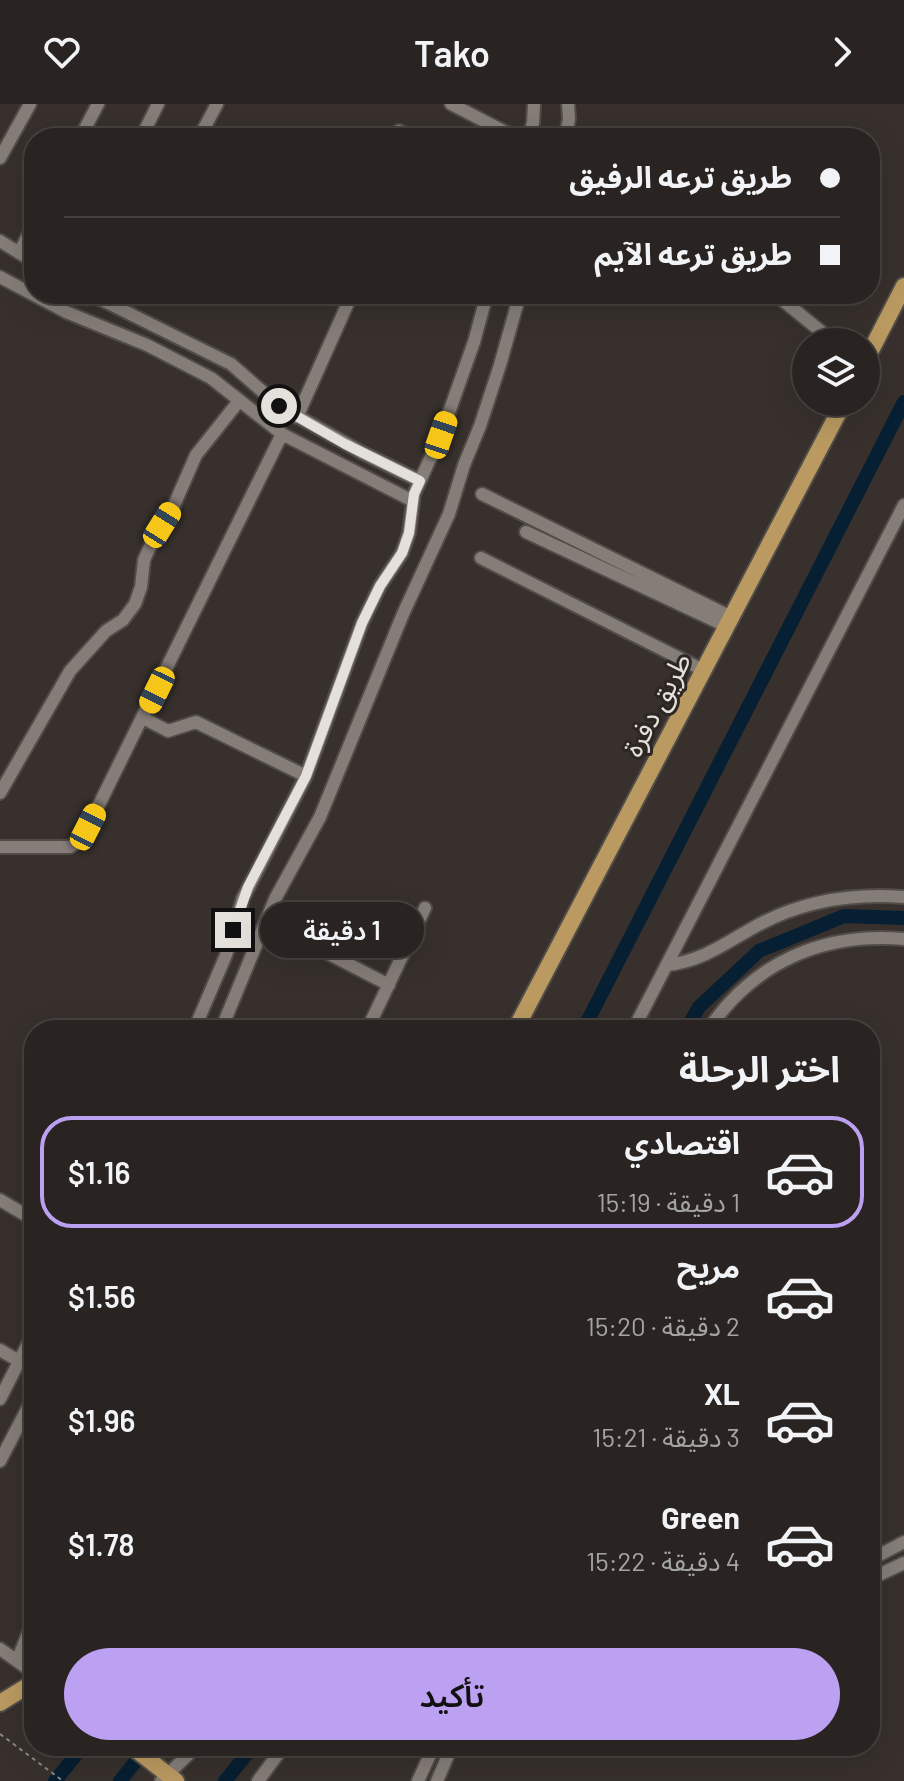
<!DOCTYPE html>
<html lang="ar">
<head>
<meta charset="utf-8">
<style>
  :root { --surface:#292421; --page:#35302e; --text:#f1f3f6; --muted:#a5a4a5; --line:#45413f; --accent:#bca0f2 }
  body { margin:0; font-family:Barlow,"Noto Sans Arabic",sans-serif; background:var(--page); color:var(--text); direction:rtl; height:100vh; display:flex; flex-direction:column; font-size:30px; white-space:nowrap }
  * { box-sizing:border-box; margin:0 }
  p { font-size:26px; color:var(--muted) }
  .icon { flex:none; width:44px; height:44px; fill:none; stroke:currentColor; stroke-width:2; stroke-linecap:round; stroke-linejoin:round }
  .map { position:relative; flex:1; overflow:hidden; direction:ltr }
  .side { position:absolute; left:24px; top:916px; width:856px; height:736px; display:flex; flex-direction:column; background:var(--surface); border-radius:32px; box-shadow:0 8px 32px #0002,0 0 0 2px var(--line); direction:rtl }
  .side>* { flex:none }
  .hud { position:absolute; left:24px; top:24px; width:856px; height:176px; border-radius:32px; box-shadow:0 8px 32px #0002,0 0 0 2px var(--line); direction:rtl; display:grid; align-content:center; height:176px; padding:0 40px; background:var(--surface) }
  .controls { position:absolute; left:792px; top:224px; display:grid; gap:16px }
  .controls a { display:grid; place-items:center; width:88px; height:88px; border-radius:50%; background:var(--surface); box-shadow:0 8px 32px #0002,0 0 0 2px var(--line); font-size:40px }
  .end { position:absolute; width:36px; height:36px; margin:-18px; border:10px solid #e4e0dc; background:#111; box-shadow:0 0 0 4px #111 }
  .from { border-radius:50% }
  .bubble { position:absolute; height:56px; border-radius:28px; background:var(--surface); box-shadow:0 8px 32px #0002,0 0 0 2px var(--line); font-size:26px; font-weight:600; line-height:56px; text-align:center; direction:rtl }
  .car { position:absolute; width:24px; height:48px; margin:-24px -12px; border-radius:10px; box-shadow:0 0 6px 2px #0007; background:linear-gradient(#f5c518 24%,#345 0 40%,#f5c518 0 76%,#345 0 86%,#f5c518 0) }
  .hud b { display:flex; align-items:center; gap:28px; height:76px; font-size:30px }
  .hud b+b { border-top:2px solid var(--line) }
  .hud i { width:20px; height:20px; background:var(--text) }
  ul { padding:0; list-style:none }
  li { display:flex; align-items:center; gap:24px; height:112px; margin:0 16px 12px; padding:0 24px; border:4px solid transparent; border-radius:32px }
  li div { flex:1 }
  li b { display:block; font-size:30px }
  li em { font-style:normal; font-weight:600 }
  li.current { border-color:var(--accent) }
  li>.icon { width:72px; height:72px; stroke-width:1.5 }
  h2 { padding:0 40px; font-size:36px; line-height:96px }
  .primary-button { display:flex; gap:16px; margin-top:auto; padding:16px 40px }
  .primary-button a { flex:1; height:92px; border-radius:48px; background:var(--accent); color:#111; font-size:32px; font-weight:600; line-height:92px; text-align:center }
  header { display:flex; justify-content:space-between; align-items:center; height:104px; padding:0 40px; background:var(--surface); font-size:36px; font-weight:600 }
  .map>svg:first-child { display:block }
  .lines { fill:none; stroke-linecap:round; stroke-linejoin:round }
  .canal { stroke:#071f32; stroke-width:14 }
  .minor-casing { stroke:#514c48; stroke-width:16 }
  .major-casing { stroke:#514c48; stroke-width:20 }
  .path { stroke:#8b8682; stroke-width:2; stroke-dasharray:4 4; stroke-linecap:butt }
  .minor { stroke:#857d78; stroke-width:12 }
  .major { stroke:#ba9a60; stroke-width:16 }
  .route { stroke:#e4e0dc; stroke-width:10 }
  .labels { text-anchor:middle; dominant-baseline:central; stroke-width:6; stroke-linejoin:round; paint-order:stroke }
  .street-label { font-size:28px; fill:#e4e0dc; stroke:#2d2622 }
</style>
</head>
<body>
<header><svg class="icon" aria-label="forward" viewBox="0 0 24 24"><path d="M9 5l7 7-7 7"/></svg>Tako<svg class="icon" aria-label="heart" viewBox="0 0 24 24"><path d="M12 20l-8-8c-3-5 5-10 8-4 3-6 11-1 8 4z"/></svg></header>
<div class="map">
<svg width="904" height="1677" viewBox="0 0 904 1677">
  <rect width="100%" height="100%" fill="#37302c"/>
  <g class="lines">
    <path class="canal" d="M 583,926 L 904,298
      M 686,926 L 699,903 L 759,847 L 844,812 L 904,814
      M 55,1677 L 83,1642
      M 120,1677 L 148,1642
      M 225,1677 L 253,1642"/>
    <g class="minor-casing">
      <path id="minor" d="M 451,0 L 517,34
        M 399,27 L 412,34
        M 80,34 L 98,0
        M 141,34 L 158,0
        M 199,34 L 217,0
        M 528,34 L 533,19 L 534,0
        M 565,34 L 569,15 L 568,0
        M 0,54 L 30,0
        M 0,137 L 34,158
        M 19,149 L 34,120
        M 0,173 L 66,208 L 147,241 L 211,274 L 282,330 L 413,397
        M 90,190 L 231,260 L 279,302 L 361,348 L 420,377
        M 775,190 L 834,238
        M 297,313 L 352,190
        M 482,390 L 731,513
        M 526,428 L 726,522
        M 481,454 L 703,566
        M 143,614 L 168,627 L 196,618 L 306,672
        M 0,689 L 70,567 L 106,527 L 123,516 L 135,500 L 141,483 L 144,456 L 153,436 L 172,406 L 196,351 L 239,297
        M 0,743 L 70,743 L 80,736 L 88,723 L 282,330
        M 267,818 L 389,881
        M 667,861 C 703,857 727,838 758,821 C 803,797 853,789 904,793
        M 194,926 L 226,851 L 243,794 L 306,672 L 362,519 L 380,482 L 402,449 L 409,429 L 414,390 L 441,331 L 474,238 L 487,190
        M 221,926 L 275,795 L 320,713 L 403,510 L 449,410 L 464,361 L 480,322 L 500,261 L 520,190
        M 367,926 L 425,804
        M 633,926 L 904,401
        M 708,926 C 754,858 823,828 904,835
        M 0,1096 L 34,1116
        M 0,1246 L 19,1257
        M 0,1295 L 34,1228
        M 0,1357 L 34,1292
        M 870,1456 L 904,1438
        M 870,1475 L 904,1459
        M 0,1545 L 34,1569
        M 17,1557 L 34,1515
        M 161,1677 L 197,1642
        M 258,1677 L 284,1642
        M 418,1677 L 434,1642
        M 437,1677 L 452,1642"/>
    </g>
    <g class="major-casing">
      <path id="major" d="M 866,256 L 904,182
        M 515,926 L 844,298
        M 0,1599 L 34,1578
        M 131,1642 L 176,1677"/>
    </g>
    <path class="path" d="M 0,1630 L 63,1677"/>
    <use href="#minor" class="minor"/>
    <use href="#major" class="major"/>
  </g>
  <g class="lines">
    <path class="route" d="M 233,826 L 248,783 L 306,672 L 362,519 L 380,482 L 402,449 L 409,429 L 414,390 L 420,377 L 345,340 L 279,302"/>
  </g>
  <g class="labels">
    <g class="street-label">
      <text transform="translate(656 600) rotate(-62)">طريق دفرة</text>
    </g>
  </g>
</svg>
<div class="controls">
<a><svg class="icon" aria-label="layers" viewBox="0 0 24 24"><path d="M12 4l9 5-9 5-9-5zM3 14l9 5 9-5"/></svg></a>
</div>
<i class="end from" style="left:279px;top:302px"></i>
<i class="end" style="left:233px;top:826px"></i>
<div class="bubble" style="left:260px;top:798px;width:164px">1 دقيقة</div>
<i class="car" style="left:441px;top:331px;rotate:19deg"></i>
<i class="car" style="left:162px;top:421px;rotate:32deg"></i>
<i class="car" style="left:157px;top:586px;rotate:206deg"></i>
<i class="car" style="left:88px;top:723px;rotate:27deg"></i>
<div class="hud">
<b><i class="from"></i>طريق ترعه الرفيق</b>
<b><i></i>طريق ترعه الآيم</b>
</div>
<section class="side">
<h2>اختر الرحلة</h2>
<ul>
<li class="current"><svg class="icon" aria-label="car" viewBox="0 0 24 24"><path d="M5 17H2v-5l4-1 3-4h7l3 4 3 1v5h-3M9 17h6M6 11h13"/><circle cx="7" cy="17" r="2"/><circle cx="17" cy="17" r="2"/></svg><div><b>اقتصادي</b><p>1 دقيقة · 15:19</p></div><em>$1.16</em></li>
<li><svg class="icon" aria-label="car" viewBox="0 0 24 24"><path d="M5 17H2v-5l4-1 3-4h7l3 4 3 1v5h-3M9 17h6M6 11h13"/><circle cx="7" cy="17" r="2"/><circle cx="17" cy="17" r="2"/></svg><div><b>مريح</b><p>2 دقيقة · 15:20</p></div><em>$1.56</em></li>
<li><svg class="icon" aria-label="car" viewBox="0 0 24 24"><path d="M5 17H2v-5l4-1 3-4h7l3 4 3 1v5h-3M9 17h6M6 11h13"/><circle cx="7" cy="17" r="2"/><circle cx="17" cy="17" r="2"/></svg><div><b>XL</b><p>3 دقيقة · 15:21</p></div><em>$1.96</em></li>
<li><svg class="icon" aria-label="car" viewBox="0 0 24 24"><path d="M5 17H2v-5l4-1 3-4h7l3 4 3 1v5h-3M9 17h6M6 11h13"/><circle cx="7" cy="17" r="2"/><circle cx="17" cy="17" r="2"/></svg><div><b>Green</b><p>4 دقيقة · 15:22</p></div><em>$1.78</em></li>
</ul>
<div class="primary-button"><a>تأكيد</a></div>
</section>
</div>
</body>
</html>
